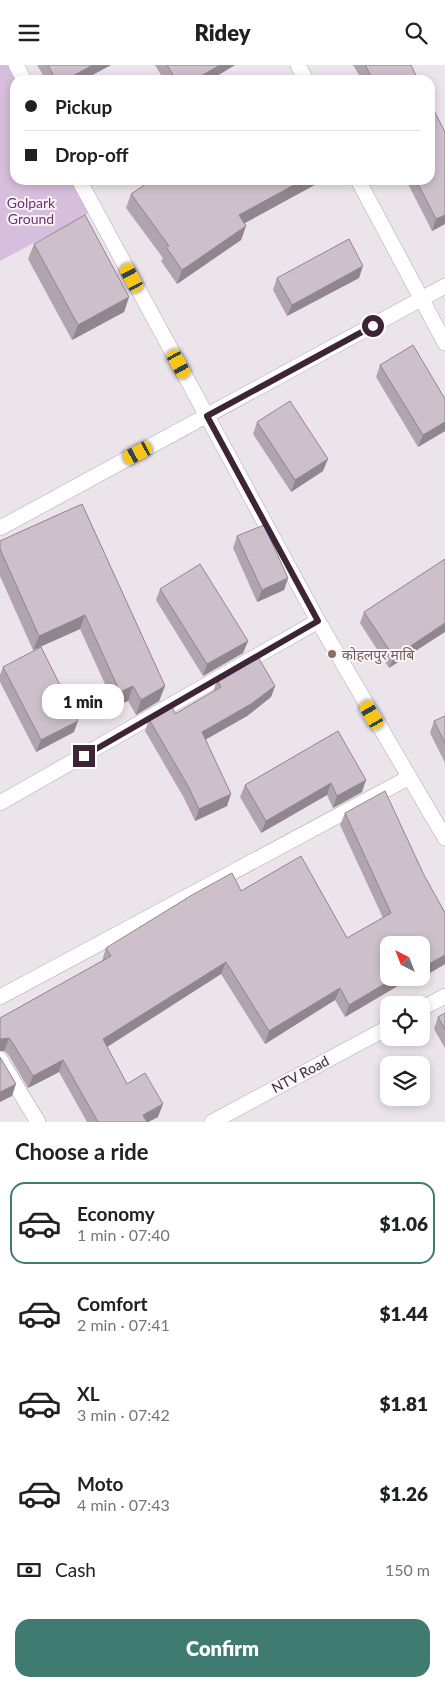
<!DOCTYPE html>
<html lang="en">
<head>
<meta charset="utf-8">
<style>
  :root { --surface:#fff; --page:#f2f2f2; --text:#202124; --muted:#757577; --line:#e0e0e0; --accent:#3f7b71 }
  body { margin:0; font-family:Lato,"Noto Sans Devanagari",sans-serif; background:var(--page); color:var(--text); height:100vh; display:flex; flex-direction:column; font-size:19px; white-space:nowrap }
  * { box-sizing:border-box; margin:0 }
  p { font-size:16px; color:var(--muted) }
  .icon { flex:none; width:28px; height:28px; fill:none; stroke:currentColor; stroke-width:2; stroke-linecap:round; stroke-linejoin:round }
  .map { position:relative; height:1057px; overflow:hidden }
  .side { display:flex; flex-direction:column; background:var(--surface); flex:1 }
  .side>* { flex:none }
  .guide { position:absolute; left:10px; top:10px; width:425px; height:110px; border-radius:15px; box-shadow:0 2px 8px #0003; display:grid; align-content:center; height:110px; padding:0 15px; background:var(--surface) }
  .needle { width:32px; rotate:318deg }
  .tools { position:absolute; left:380px; top:871px; display:grid; gap:10px }
  .tools a { display:grid; place-items:center; width:50px; height:50px; border-radius:10px; background:var(--surface); box-shadow:0 2px 8px #0003; font-size:25px }
  .end { position:absolute; width:22px; height:22px; margin:-11px; border:6px solid #3d2436; background:#fff; box-shadow:0 0 0 2px #fff }
  .from { border-radius:50% }
  .bubble { position:absolute; height:35px; border-radius:15px; background:var(--surface); box-shadow:0 2px 8px #0003; font-size:16px; font-weight:800; line-height:35px; text-align:center }
  .car { position:absolute; width:15px; height:30px; margin:-15px -8px; border-radius:6px; box-shadow:0 0 4px 1px #0007; background:linear-gradient(#f5c518 24%,#345 0 40%,#f5c518 0 76%,#345 0 86%,#f5c518 0) }
  .guide b { display:flex; align-items:center; gap:18px; height:48px; font-size:19px }
  .guide b+b { border-top:1px solid var(--line) }
  .guide i { width:12px; height:12px; background:var(--text) }
  ul { padding:0; list-style:none }
  li { display:flex; align-items:center; gap:15px; height:82px; margin:0 10px 8px; padding:0 5px; border:2px solid transparent; border-radius:15px }
  li div { flex:1 }
  li b { display:block; font-size:19px }
  li em { font-style:normal; font-weight:800 }
  li.on { border-color:var(--accent) }
  li>.icon { width:45px; height:45px; stroke-width:1.5 }
  h2 { padding:0 15px; font-size:22px; line-height:60px }
  .pay { display:flex; align-items:center; gap:12px; height:55px; padding:0 15px; font-size:19px }
  .pay p { margin-inline-start:auto }
  .action { display:flex; gap:10px; margin-top:auto; padding:10px 15px }
  .action a { flex:1; height:58px; border-radius:15px; background:var(--accent); color:#fff; font-size:20px; font-weight:800; line-height:58px; text-align:center }
  header { display:flex; justify-content:space-between; align-items:center; height:65px; padding:0 15px; background:var(--surface); font-size:22px; font-weight:800 }
  .map>svg:first-child { display:block }
  .green { fill:#d7bedc }
  .lines { fill:none; stroke-linecap:round; stroke-linejoin:round }
  .street-casing { stroke:#b4a7b1; stroke-width:16 }
  .street { stroke:#fff; stroke-width:15 }
  .wall { fill:#b0a5af }
  .shaded-wall { fill:#90868e }
  .building { fill:#cdc0cb; stroke:#90868e }
  .route { stroke:#3d2436; stroke-width:6 }
  .education-dot { fill:#8d6e63; stroke:#f9f4f9; stroke-width:2 }
  .labels { text-anchor:middle; dominant-baseline:central; stroke-width:4; stroke-linejoin:round; paint-order:stroke }
  .park-label { font-size:14px; fill:#6e3171; stroke:#f9f4f9 }
  .education-label { font-size:14px; fill:#785e54; stroke:#f9f4f9; text-anchor:start }
  .street-label { font-size:14px; fill:#3d2436; stroke:#f9f4f9 }
</style>
</head>
<body>
<header><svg class="icon" aria-label="menu" viewBox="0 0 24 24"><path d="M4 6h16M4 12h16M4 18h16"/></svg>Ridey<svg class="icon" aria-label="search" viewBox="0 0 24 24"><circle cx="10" cy="10" r="6"/><path d="M15 15l6 6"/></svg></header>
<div class="map">
<svg width="445" height="1057" viewBox="0 0 445 1057">
  <rect width="100%" height="100%" fill="#ece4eb"/>
  <path class="green" d="M 0,0 L 12,0 L 20,15 L 15,15 L 15,115 L 78,115 L 95,145 L 0,196 Z"/>
  <g class="lines">
    <g class="street-casing">
      <path id="street" d="M 16,0 L 24,15
        M 298,0 L 306,15
        M 79,115 L 318,556 L 445,773
        M 358,115 L 445,278
        M 0,463 L 445,221
        M 0,738 L 318,556
        M 0,932 L 408,713
        M 421,944 L 445,931
        M 0,994 L 38,1057
        M 212,1057 L 389,962"/>
    </g>
    <use href="#street" class="street"/>
  </g>
  <path class="wall" d="M 37,0 L 111,0 L 83,15 L 46,15 Z
    M 155,0 L 235,0 L 210,15 L 164,15 Z
    M 353,0 L 411,0 L 418,15 L 362,15 Z
    M 406,115 L 430,115 L 445,159 L 432,166 Z
    M 320,117 L 245,158 L 246,161 L 241,175 L 177,219 L 161,196 L 163,193 L 126,143 L 131,129 Z
    M 34,179 L 129,232 L 124,247 L 72,275 L 28,194 Z
    M 277,213 L 359,213 L 287,251 L 273,225 Z
    M 380,300 L 445,334 L 445,366 L 418,382 L 376,312 Z
    M 257,357 L 323,406 L 291,427 L 253,369 Z
    M 82,439 L 165,621 L 159,636 L 136,650 L 128,636 L 115,641 L 80,564 L 33,585 L 0,511 L 0,476 Z
    M 237,471 L 288,513 L 284,525 L 257,537 L 233,483 Z
    M 445,494 L 389,603 L 360,558 L 364,547 Z
    M 160,524 L 248,576 L 243,588 L 203,611 L 156,535 Z
    M 3,602 L 74,667 L 36,687 L 0,617 L 0,610 Z
    M 217,615 L 275,621 L 271,632 L 247,651 L 206,674 L 227,741 L 195,756 L 184,733 L 145,666 L 149,654 L 175,649 L 213,627 Z
    M 445,651 L 445,698 L 430,668 L 434,656 Z
    M 338,666 L 362,727 L 333,743 L 327,730 L 261,768 L 240,732 L 245,720 Z
    M 345,748 L 445,899 L 423,912 L 421,909 L 421,880 L 389,912 L 413,912 L 345,952 L 335,935 L 265,979 L 221,909 L 107,982 L 127,1019 L 158,1052 L 148,1057 L 87,1057 L 59,1007 L 28,1023 L 8,989 L 4,986 L 0,953 L 102,896 L 106,883 L 241,826 L 347,873 L 383,853 L 340,760 Z
    M 445,948 L 445,983 L 434,964 L 438,952 Z"/>
  <path class="shaded-wall" d="M 93,0 L 111,0 L 83,15 L 65,15 Z
    M 220,0 L 235,0 L 210,15 L 194,15 Z
    M 303,115 L 320,115 L 320,117 L 234,164 L 239,150 Z
    M 445,150 L 445,159 L 432,166 L 436,154 Z
    M 246,161 L 241,175 L 177,219 L 182,205 Z
    M 363,201 L 359,213 L 287,251 L 292,240 Z
    M 129,232 L 124,247 L 72,275 L 78,260 Z
    M 445,357 L 445,366 L 418,382 L 423,370 Z
    M 328,394 L 323,406 L 291,427 L 295,415 Z
    M 288,513 L 284,525 L 257,537 L 262,525 Z
    M 85,550 L 80,564 L 33,585 L 39,571 Z
    M 445,558 L 445,567 L 389,603 L 394,592 Z
    M 248,576 L 243,588 L 203,611 L 207,599 Z
    M 133,621 L 128,636 L 115,641 L 120,627 Z
    M 165,621 L 159,636 L 136,650 L 141,635 Z
    M 275,621 L 271,632 L 247,651 L 198,679 L 202,667 Z
    M 78,656 L 74,667 L 36,687 L 41,675 Z
    M 366,715 L 362,727 L 333,743 L 337,731 Z
    M 331,718 L 327,730 L 261,768 L 266,756 Z
    M 231,729 L 227,741 L 195,756 L 199,744 Z
    M 445,890 L 445,899 L 423,912 L 427,900 Z
    M 425,896 L 421,906 L 421,898 Z
    M 226,897 L 221,909 L 99,987 L 103,974 Z
    M 396,912 L 413,912 L 345,952 L 349,940 Z
    M 340,923 L 335,935 L 265,979 L 269,966 Z
    M 9,973 L 4,986 L 0,986 L 0,974 Z
    M 63,995 L 59,1007 L 28,1023 L 33,1011 Z
    M 16,1019 L 12,1031 L 0,1037 L 0,1027 Z
    M 163,1039 L 158,1052 L 148,1057 L 140,1057 L 143,1050 Z"/>
  <path class="building" d="M 48,0 L 93,0 L 65,15 L 56,15 Z
    M 167,0 L 220,0 L 194,15 L 176,15 Z
    M 365,0 L 411,0 L 418,15 L 373,15 Z
    M 430,38 L 445,67 L 445,150 L 436,154 L 416,115 L 430,115 Z
    M 152,115 L 303,115 L 239,150 L 246,161 L 182,205 L 166,182 L 169,181 L 131,129 Z
    M 85,150 L 129,232 L 78,260 L 34,179 Z
    M 349,174 L 363,201 L 292,240 L 277,213 Z
    M 413,280 L 445,334 L 445,357 L 423,370 L 380,300 Z
    M 290,336 L 328,394 L 295,415 L 257,357 Z
    M 82,439 L 165,621 L 141,635 L 133,621 L 120,627 L 85,550 L 39,571 L 0,484 L 0,476 Z
    M 264,460 L 288,513 L 262,525 L 237,471 Z
    M 445,494 L 445,558 L 394,592 L 364,547 Z
    M 200,499 L 248,576 L 207,599 L 160,524 Z
    M 41,582 L 78,656 L 41,675 L 3,602 Z
    M 258,592 L 275,621 L 251,639 L 202,667 L 231,729 L 199,744 L 188,721 L 149,654 L 172,641 L 175,649 L 221,622 L 217,615 Z
    M 445,651 L 445,678 L 434,656 Z
    M 338,666 L 366,715 L 337,731 L 331,718 L 266,756 L 245,720 Z
    M 385,726 L 424,810 L 445,848 L 445,890 L 427,900 L 425,896 L 421,898 L 421,880 L 389,880 L 389,912 L 396,912 L 349,940 L 340,923 L 269,966 L 226,897 L 103,974 L 127,1019 L 145,1008 L 163,1039 L 143,1050 L 147,1057 L 98,1057 L 63,995 L 33,1011 L 12,977 L 9,973 L 0,974 L 0,953 L 111,891 L 106,883 L 192,830 L 232,808 L 241,826 L 301,791 L 347,873 L 391,848 L 345,748 Z
    M 445,948 L 445,964 L 438,952 Z
    M 0,992 L 16,1019 L 0,1027 Z"/>
  <g class="lines">
    <path class="route" d="M 84,691 L 318,556 L 207,351 L 373,261"/>
  </g>
  <circle class="education-dot" cx="332" cy="589" r="5"/>
  <g class="labels">
    <g class="park-label">
      <text x="31" y="137">Golpark<tspan x="31" dy="16">Ground</tspan></text>
    </g>
    <g class="education-label">
      <text x="342" y="589">कोहलपुर माबि</text>
    </g>
    <g class="street-label">
      <text transform="translate(300 1009) rotate(-28)">NTV Road</text>
    </g>
  </g>
</svg>
<div class="tools">
<a><svg class="needle" viewBox="-14 -14 28 28"><path d="M0-13l5 13h-10z" fill="#e53935"/><path d="M0 13l5-13h-10z" fill="#757577"/></svg></a>
<a><svg class="icon" aria-label="locate" viewBox="0 0 24 24"><circle cx="12" cy="12" r="6"/><path d="M12 2v4M12 18v4M2 12h4M18 12h4"/></svg></a>
<a><svg class="icon" aria-label="layers" viewBox="0 0 24 24"><path d="M12 4l9 5-9 5-9-5zM3 14l9 5 9-5"/></svg></a>
</div>
<i class="end from" style="left:373px;top:261px"></i>
<i class="end" style="left:84px;top:691px"></i>
<div class="bubble" style="left:42px;top:619px;width:82px">1 min</div>
<i class="car" style="left:132px;top:213px;rotate:332deg"></i>
<i class="car" style="left:179px;top:299px;rotate:151deg"></i>
<i class="car" style="left:138px;top:388px;rotate:242deg"></i>
<i class="car" style="left:372px;top:650px;rotate:330deg"></i>
<div class="guide">
<b><i class="from"></i>Pickup</b>
<b><i></i>Drop-off</b>
</div>
</div>
<section class="side">
<h2>Choose a ride</h2>
<ul>
<li class="on"><svg class="icon" aria-label="car" viewBox="0 0 24 24"><path d="M5 17H2v-5l4-1 3-4h7l3 4 3 1v5h-3M9 17h6M6 11h13"/><circle cx="7" cy="17" r="2"/><circle cx="17" cy="17" r="2"/></svg><div><b>Economy</b><p>1 min · 07:40</p></div><em>$1.06</em></li>
<li><svg class="icon" aria-label="car" viewBox="0 0 24 24"><path d="M5 17H2v-5l4-1 3-4h7l3 4 3 1v5h-3M9 17h6M6 11h13"/><circle cx="7" cy="17" r="2"/><circle cx="17" cy="17" r="2"/></svg><div><b>Comfort</b><p>2 min · 07:41</p></div><em>$1.44</em></li>
<li><svg class="icon" aria-label="car" viewBox="0 0 24 24"><path d="M5 17H2v-5l4-1 3-4h7l3 4 3 1v5h-3M9 17h6M6 11h13"/><circle cx="7" cy="17" r="2"/><circle cx="17" cy="17" r="2"/></svg><div><b>XL</b><p>3 min · 07:42</p></div><em>$1.81</em></li>
<li><svg class="icon" aria-label="car" viewBox="0 0 24 24"><path d="M5 17H2v-5l4-1 3-4h7l3 4 3 1v5h-3M9 17h6M6 11h13"/><circle cx="7" cy="17" r="2"/><circle cx="17" cy="17" r="2"/></svg><div><b>Moto</b><p>4 min · 07:43</p></div><em>$1.26</em></li>
</ul>
<div class="pay"><svg class="icon" aria-label="cash" viewBox="0 0 24 24"><path d="M3 7h18v10H3z"/><circle cx="12" cy="12" r="2"/></svg>Cash<p>150 m</p></div>
<div class="action"><a>Confirm</a></div>
</section>
</body>
</html>
